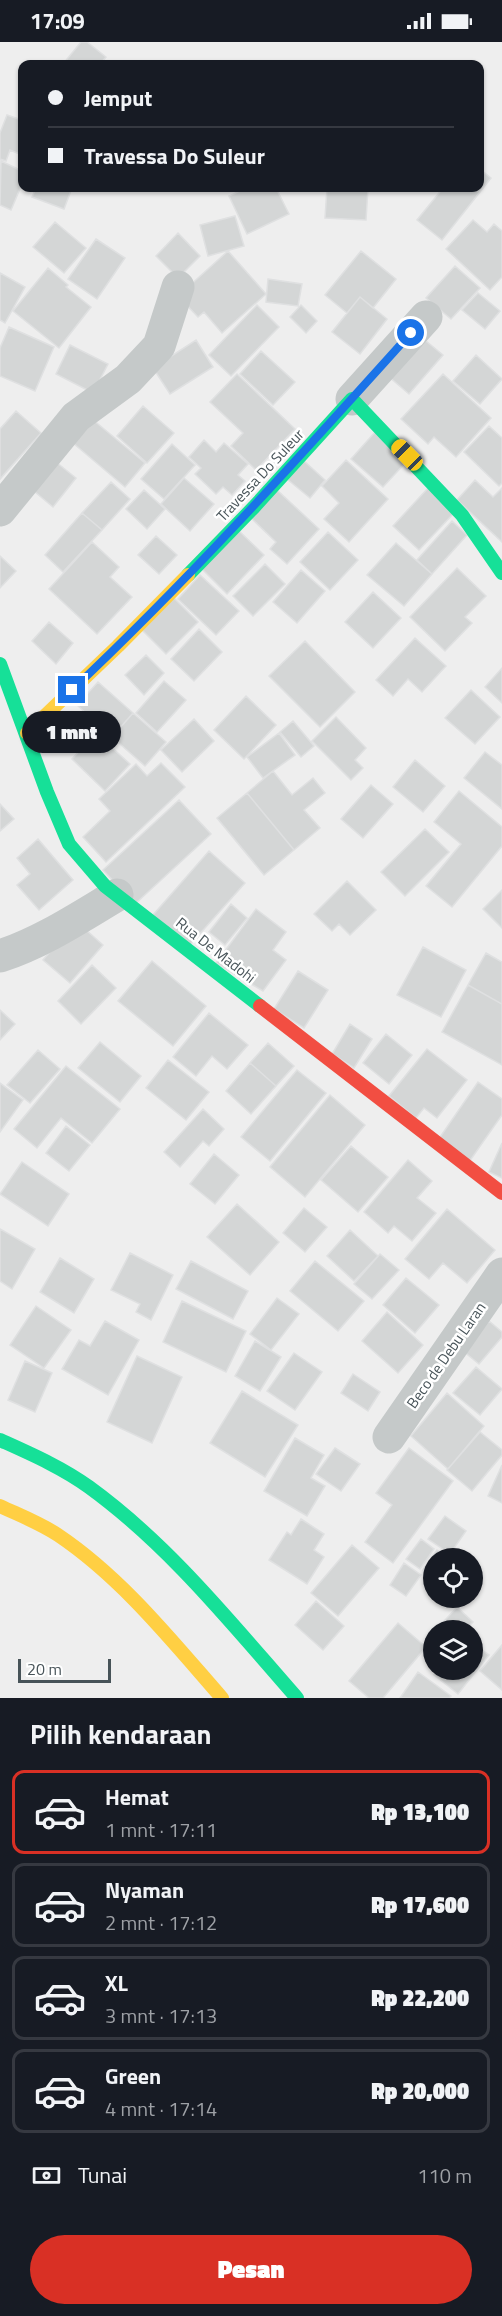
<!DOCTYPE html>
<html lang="id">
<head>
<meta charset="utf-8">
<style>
  :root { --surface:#171b24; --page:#242831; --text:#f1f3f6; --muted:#9ea1a6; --line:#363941; --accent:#d93025 }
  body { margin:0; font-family:"Titillium Web",sans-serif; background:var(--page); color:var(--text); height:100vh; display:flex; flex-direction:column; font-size:22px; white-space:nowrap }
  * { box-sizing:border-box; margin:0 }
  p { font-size:20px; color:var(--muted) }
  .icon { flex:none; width:33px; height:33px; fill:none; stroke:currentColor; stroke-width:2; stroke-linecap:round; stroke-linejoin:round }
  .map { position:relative; height:1656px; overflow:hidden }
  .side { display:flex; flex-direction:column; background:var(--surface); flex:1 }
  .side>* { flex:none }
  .banner { position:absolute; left:18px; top:18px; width:466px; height:132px; border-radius:12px; box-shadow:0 2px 4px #0004; display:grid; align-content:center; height:132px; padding:0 30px; background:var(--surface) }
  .controls { position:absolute; left:423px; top:1506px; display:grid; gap:12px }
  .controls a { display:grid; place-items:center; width:60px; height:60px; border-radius:50%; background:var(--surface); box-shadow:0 2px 4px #0004; font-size:30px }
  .scale { position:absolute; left:18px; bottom:15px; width:93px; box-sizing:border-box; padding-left:6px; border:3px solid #475358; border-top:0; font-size:16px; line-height:21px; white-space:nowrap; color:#475358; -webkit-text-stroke:4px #fff; paint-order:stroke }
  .end { position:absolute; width:27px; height:27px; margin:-14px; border:8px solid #1a73e8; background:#fff; box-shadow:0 0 0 3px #fff }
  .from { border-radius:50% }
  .bubble { position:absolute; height:42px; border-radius:21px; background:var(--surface); box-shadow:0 2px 4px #0004; font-size:20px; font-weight:800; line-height:42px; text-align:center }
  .car { position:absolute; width:18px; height:36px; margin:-18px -9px; border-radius:8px; box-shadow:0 0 4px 2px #0007; background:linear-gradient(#f5c518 24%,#345 0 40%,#f5c518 0 76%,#345 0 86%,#f5c518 0) }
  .banner b { display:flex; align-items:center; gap:21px; height:57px; font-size:22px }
  .banner b+b { border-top:2px solid var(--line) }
  .banner i { width:15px; height:15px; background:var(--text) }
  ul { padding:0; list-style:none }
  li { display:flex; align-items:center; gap:18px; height:84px; margin:0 12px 9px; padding:0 18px; border:3px solid var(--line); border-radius:12px }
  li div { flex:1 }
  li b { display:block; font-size:22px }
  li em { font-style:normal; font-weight:800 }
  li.selected { border-color:var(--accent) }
  li>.icon { width:54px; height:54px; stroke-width:1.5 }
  h2 { padding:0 30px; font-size:27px; line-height:72px }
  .pay { display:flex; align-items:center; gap:15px; height:66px; padding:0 30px; font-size:22px }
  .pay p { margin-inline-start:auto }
  .cta { display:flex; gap:12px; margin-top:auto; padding:12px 30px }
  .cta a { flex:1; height:69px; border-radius:36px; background:var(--accent); color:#fff; font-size:24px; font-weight:800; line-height:69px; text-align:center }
  .status { display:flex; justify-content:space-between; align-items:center; height:42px; padding:0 30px; background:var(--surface); direction:ltr }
  .status svg { height:16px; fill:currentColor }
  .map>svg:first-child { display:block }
  .building { fill:#d4d6d6; stroke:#dfe0e1; stroke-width:1.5 }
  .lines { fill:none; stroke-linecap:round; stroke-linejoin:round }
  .street { stroke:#c5c9c9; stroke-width:33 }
  .fast { stroke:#16e098; stroke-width:14 }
  .slow { stroke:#ffcf43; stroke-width:14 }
  .jam { stroke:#f24e42; stroke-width:14 }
  .route { stroke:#1a73e8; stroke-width:8 }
  .labels { text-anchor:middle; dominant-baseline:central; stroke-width:5; stroke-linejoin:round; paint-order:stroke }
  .street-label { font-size:15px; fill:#475358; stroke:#fff }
</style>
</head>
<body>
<div class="status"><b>17:09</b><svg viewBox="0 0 49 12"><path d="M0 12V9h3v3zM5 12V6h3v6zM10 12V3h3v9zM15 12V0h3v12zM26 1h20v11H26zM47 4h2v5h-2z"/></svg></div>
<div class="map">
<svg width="502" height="1656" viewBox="0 0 502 1656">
  <rect width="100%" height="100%" fill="#eee"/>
  <path class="building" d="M 81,0 L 87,0 L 106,15 L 100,22 L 63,22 Z
    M 7,73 L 22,78 L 22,113 L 10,108 L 6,119 L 0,117 L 0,91 Z
    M 1,119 L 22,129 L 22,142 L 11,168 L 0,163 Z
    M 480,127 L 491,136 L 442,198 L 417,178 L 443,146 L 480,146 Z
    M 36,146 L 72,146 L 64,167 L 32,155 Z
    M 246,146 L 276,146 L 289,172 L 247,192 L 229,154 Z
    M 327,146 L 368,146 L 366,178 L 325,176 Z
    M 235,174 L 244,204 L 208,214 L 200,183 Z
    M 473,178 L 487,190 L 494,182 L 502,189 L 502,235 L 490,248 L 446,207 Z
    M 55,180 L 86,206 L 64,231 L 33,205 Z
    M 178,191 L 200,214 L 178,236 L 156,214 Z
    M 96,197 L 125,216 L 97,257 L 68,237 Z
    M 228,209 L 266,252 L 222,291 L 204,270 L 198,275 L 178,254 Z
    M 361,209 L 396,237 L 373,266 L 360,255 L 347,271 L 325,253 Z
    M 455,224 L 480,246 L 451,277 L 426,256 Z
    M 48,226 L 68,243 L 66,245 L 91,265 L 59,306 L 13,269 Z
    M 0,231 L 25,245 L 5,281 L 0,278 Z
    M 268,237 L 302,242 L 298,264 L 266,260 Z
    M 478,251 L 500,269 L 485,287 L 462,268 Z
    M 360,255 L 387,277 L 360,312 L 332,290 Z
    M 257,263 L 279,285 L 231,334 L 209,313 Z
    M 301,263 L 317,279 L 306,291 L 290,275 Z
    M 9,285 L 54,305 L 35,349 L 0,334 L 0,306 Z
    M 420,294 L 443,313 L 409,352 L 381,328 Z
    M 196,298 L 213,325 L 170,352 L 153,326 Z
    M 70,303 L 108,322 L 93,351 L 56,332 Z
    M 261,309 L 295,340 L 273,363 L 240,332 Z
    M 476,313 L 502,337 L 480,362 L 453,339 Z
    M 237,332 L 295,387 L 256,428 L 231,404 L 243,391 L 210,360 Z
    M 443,332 L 491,376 L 456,415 L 434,395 L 428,402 L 401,377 Z
    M 143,364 L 174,391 L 147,421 L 117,394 Z
    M 16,369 L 41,391 L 0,437 L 0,387 Z
    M 86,372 L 145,421 L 125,445 L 67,396 Z
    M 489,384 L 502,396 L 502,441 L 499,444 L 464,410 Z
    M 376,389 L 408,418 L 383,445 L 351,417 Z
    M 204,398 L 216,410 L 224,401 L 248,422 L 238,433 L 245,439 L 232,453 L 223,445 L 216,452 L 195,432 L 201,426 L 189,415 Z
    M 172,402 L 195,423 L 164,457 L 141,437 Z
    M 46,412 L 76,436 L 53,465 L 23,440 Z
    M 303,418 L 325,438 L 310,456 L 287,437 Z
    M 346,418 L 388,457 L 349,500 L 324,477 L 339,461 L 322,444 Z
    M 184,436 L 214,462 L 190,489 L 161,462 Z
    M 475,438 L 493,455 L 502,446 L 502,500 L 457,458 Z
    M 111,440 L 130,457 L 102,488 L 82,471 Z
    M 428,446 L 454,471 L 419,508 L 393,484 Z
    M 144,448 L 165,467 L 147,487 L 126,467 Z
    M 277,448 L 319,487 L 287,522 L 270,507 L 276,500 L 251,476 Z
    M 82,471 L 102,488 L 63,530 L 45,513 Z
    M 452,479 L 467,493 L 432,532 L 417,518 Z
    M 237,487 L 264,513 L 227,552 L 200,525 Z
    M 328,490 L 358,518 L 330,548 L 300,520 Z
    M 156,494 L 177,513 L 159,532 L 138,513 Z
    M 92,500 L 119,525 L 110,535 L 132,555 L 97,592 L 49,547 Z
    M 396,501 L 432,532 L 404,564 L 367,533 Z
    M 0,514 L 16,529 L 0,546 Z
    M 265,522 L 285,542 L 253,574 L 233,554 Z
    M 457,526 L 486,554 L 465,575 L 472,581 L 445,609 L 410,575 Z
    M 301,528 L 325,549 L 297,581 L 273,560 Z
    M 200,533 L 239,569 L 216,593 L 178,557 Z
    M 373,550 L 401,576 L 373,606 L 345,580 Z
    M 173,555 L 198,580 L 166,612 L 141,587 Z
    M 49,580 L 73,601 L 56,622 L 32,599 Z
    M 199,587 L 222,610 L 194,639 L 171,617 Z
    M 415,596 L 446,624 L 422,650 L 408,637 L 393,654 L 376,638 Z
    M 305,599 L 355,650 L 320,685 L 269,634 Z
    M 146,613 L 164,631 L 144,653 L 125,633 Z
    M 502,626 L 502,661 L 485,645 Z
    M 164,639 L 186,658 L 157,690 L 136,671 Z
    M 98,640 L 133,671 L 112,695 L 77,663 Z
    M 471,648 L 500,675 L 475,702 L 445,676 Z
    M 246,654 L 276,683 L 244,717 L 214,688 Z
    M 133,671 L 166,700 L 145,724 L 112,695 Z
    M 336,675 L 366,706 L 355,718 L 363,726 L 351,738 L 312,699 Z
    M 194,677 L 214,699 L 182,730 L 161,708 Z
    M 293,679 L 314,704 L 301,715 L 280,690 Z
    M 96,691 L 130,722 L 105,749 L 72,717 Z
    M 279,691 L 295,713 L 263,736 L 247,715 Z
    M 485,710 L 502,723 L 502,767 L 464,736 Z
    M 415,718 L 445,744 L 423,770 L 393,745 Z
    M 161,721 L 185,745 L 106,820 L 83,795 L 110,769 L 99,757 L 136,722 L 147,734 Z
    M 273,729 L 292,753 L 313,736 L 325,751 L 304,768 L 320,786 L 294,808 L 247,751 Z
    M 371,743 L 393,762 L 363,796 L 341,777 Z
    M 459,749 L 502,785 L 502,804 L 452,865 L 426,844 L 461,802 L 434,780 Z
    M 247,751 L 294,808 L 264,833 L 217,776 Z
    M 179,758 L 211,792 L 135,862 L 103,828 Z
    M 0,762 L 14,777 L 0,789 Z
    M 425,787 L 449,810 L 405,854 L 381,830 Z
    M 38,797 L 73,838 L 39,868 L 17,843 L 30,832 L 17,816 Z
    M 209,809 L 245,841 L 189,904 L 153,873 Z
    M 347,839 L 376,868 L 350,893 L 339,882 L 332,889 L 314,872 Z
    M 502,848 L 502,886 L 483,867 Z
    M 231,862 L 247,876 L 225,903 L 209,890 Z
    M 256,867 L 286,890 L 273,908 L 286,918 L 263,949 L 216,921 Z
    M 76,879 L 103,903 L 70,941 L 43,918 Z
    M 423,905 L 466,928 L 441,975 L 397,953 Z
    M 486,911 L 502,920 L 502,962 L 468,943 Z
    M 152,919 L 206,964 L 173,1004 L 118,959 Z
    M 92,923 L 116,946 L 81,982 L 58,959 Z
    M 298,929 L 328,948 L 304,986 L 274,967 Z
    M 468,943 L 502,962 L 502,1023 L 442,990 Z
    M 0,968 L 15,982 L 0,998 Z
    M 209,971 L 248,1003 L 227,1027 L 212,1014 L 196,1034 L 173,1015 Z
    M 350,982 L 372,997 L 354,1026 L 332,1012 Z
    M 386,992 L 412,1013 L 389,1042 L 363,1021 Z
    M 100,1000 L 141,1034 L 120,1060 L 78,1026 Z
    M 268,1001 L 294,1024 L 276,1044 L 250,1021 Z
    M 427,1007 L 467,1038 L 437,1076 L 424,1066 L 416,1076 L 389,1054 Z
    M 38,1008 L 60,1027 L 30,1061 L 7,1043 Z
    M 168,1018 L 209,1050 L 186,1078 L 146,1046 Z
    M 250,1021 L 276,1044 L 251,1072 L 226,1049 Z
    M 66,1024 L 120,1067 L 92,1101 L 61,1076 L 37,1106 L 14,1087 Z
    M 297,1028 L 326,1051 L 270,1119 L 241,1095 Z
    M 478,1040 L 502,1057 L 502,1073 L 469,1120 L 438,1098 Z
    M 0,1041 L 23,1058 L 0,1090 Z
    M 330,1053 L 365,1083 L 305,1155 L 270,1125 Z
    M 203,1067 L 224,1087 L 209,1104 L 203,1099 L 180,1125 L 164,1110 Z
    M 66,1084 L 90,1103 L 69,1129 L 46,1111 Z
    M 502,1101 L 502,1136 L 489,1130 Z
    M 351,1104 L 388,1135 L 358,1170 L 321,1138 Z
    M 214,1112 L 239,1133 L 215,1162 L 190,1142 Z
    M 408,1118 L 432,1139 L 417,1156 L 436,1171 L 412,1199 L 394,1184 L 388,1191 L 364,1170 Z
    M 22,1120 L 69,1152 L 48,1184 L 0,1152 Z
    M 237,1162 L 279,1200 L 250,1233 L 207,1195 Z
    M 304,1166 L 327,1185 L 305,1210 L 283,1191 Z
    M 447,1167 L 495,1208 L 467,1241 L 443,1221 L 429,1237 L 405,1217 Z
    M 0,1187 L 35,1207 L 12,1247 L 0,1239 Z
    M 350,1188 L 378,1214 L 354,1239 L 327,1214 Z
    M 130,1211 L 173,1233 L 151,1278 L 136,1270 L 140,1262 L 111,1248 Z
    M 380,1212 L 399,1228 L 372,1257 L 354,1242 Z
    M 60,1216 L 94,1237 L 74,1271 L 40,1250 Z
    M 191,1219 L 248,1249 L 233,1277 L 176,1247 Z
    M 315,1219 L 364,1259 L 338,1289 L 290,1249 Z
    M 406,1236 L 439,1263 L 415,1291 L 383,1263 Z
    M 277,1256 L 299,1272 L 271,1308 L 250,1292 Z
    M 182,1259 L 246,1289 L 226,1330 L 163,1300 Z
    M 36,1264 L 71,1288 L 44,1326 L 10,1303 Z
    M 387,1270 L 423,1303 L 398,1331 L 362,1299 Z
    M 105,1279 L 139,1298 L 108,1353 L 62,1327 L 79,1298 L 90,1304 Z
    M 489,1279 L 502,1290 L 502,1295 L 479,1322 L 463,1309 Z
    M 255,1299 L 281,1315 L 260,1349 L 235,1334 Z
    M 294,1311 L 322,1330 L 295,1368 L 267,1349 Z
    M 137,1314 L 182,1335 L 152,1401 L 107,1380 Z
    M 25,1319 L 52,1331 L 35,1370 L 8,1358 Z
    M 476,1325 L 502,1347 L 480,1373 L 453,1351 Z
    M 353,1332 L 380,1350 L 368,1369 L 341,1351 Z
    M 242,1349 L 298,1383 L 265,1435 L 210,1401 Z
    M 447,1351 L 484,1384 L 448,1427 L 411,1394 Z
    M 480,1390 L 502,1408 L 502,1413 L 472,1449 L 447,1428 Z
    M 295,1396 L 324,1413 L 311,1436 L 325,1444 L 307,1474 L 264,1449 Z
    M 335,1406 L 360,1422 L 341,1449 L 316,1432 Z
    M 409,1406 L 453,1439 L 393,1521 L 365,1500 L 392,1463 L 376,1451 Z
    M 502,1423 L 502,1461 L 488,1454 Z
    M 445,1474 L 466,1489 L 450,1512 L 428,1497 Z
    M 301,1477 L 324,1492 L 314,1508 L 324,1515 L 307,1542 L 269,1518 L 287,1490 L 291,1493 Z
    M 421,1497 L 434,1507 L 420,1527 L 406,1517 Z
    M 352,1503 L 379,1526 L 338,1574 L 311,1551 Z
    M 437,1508 L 449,1516 L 434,1516 L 434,1536 L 423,1528 Z
    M 404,1521 L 421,1533 L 406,1554 L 390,1543 Z
    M 316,1559 L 344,1584 L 323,1608 L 295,1583 Z
    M 457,1565 L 473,1580 L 465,1588 L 436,1588 Z
    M 398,1581 L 426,1605 L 383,1656 L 369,1656 L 349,1639 Z
    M 472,1601 L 489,1613 L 458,1652 L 434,1633 L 438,1628 L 472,1628 Z
    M 502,1603 L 502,1648 L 480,1629 Z
    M 418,1630 L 451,1654 L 449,1656 L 400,1656 Z"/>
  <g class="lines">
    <path class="street" d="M 352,357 L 426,275
      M 0,468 L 76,375 L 128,337 L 159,304 L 178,245
      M 0,914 C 41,901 80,875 117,853
      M 389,1395 L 502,1232"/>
    <path class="fast" d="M 188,533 L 254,465 L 352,357 L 462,473 L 502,531
      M 0,622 L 47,750 L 69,802 L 105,844 L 260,964
      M 0,1398 C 31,1412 61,1425 89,1445 C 169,1503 232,1582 297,1656"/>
    <path class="slow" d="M 27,691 L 118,604 L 188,533
      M 0,1464 C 19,1473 40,1481 58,1493 C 122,1536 172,1599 222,1656"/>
    <path class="jam" d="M 260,964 L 502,1151"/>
  </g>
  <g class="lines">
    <path class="route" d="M 72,648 C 192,535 301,413 411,291"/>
  </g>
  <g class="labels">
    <g class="street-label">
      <text transform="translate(260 433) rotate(-47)">Travessa Do Suleur</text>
      <text transform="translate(216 908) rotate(38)">Rua De Madohi</text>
      <text transform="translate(446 1313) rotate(-55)">Beco de Debu Laran</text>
    </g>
  </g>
</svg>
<div class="controls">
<a><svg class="icon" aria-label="locate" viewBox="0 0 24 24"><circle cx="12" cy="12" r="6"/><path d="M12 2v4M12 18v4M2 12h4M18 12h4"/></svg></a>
<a><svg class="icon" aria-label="layers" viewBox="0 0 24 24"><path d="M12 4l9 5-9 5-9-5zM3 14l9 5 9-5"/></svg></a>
</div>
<div class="scale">20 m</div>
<i class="end from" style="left:411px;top:291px"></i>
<i class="end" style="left:72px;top:648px"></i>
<div class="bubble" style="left:22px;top:669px;width:99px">1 mnt</div>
<i class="car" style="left:407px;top:413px;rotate:315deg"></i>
<div class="banner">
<b><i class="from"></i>Jemput</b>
<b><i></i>Travessa Do Suleur</b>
</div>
</div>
<section class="side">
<h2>Pilih kendaraan</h2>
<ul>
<li class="selected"><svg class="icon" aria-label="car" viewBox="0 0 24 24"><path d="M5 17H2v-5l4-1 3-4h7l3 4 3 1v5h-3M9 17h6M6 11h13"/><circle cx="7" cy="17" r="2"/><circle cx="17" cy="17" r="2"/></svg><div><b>Hemat</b><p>1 mnt · 17:11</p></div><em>Rp 13,100</em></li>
<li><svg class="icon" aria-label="car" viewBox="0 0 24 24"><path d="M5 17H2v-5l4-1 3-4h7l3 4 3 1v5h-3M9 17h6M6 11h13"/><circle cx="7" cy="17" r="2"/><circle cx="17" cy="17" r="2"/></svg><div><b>Nyaman</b><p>2 mnt · 17:12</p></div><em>Rp 17,600</em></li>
<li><svg class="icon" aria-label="car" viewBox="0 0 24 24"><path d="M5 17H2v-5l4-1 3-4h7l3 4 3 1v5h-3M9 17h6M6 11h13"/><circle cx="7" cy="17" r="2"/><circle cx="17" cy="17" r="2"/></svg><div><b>XL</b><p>3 mnt · 17:13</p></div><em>Rp 22,200</em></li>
<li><svg class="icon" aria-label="car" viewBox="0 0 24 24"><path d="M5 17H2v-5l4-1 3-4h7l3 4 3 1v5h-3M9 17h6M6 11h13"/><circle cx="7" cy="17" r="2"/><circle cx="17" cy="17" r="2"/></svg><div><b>Green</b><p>4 mnt · 17:14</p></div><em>Rp 20,000</em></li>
</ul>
<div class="pay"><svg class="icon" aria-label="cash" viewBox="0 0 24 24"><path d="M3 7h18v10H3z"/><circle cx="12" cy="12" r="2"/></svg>Tunai<p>110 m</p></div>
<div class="cta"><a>Pesan</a></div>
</section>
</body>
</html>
